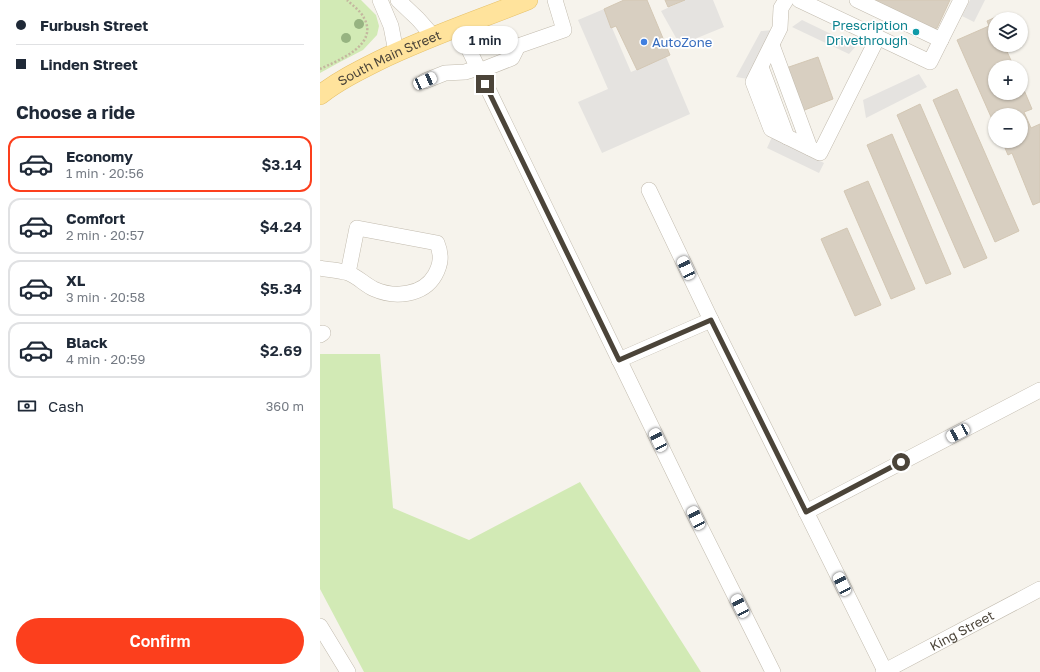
<!DOCTYPE html>
<html lang="en">
<head>
<meta charset="utf-8">
<style>
  :root { --surface:#fff; --page:#f6f6f7; --text:#1f2937; --muted:#747a83; --line:#e0e1e3; --accent:#fc3f1d }
  body { margin:0; font-family:"Golos Text",sans-serif; background:var(--page); color:var(--text); height:100vh; display:flex; flex-direction:column; font-size:15px; white-space:nowrap }
  * { box-sizing:border-box; margin:0 }
  p { font-size:13px; color:var(--muted) }
  .icon { flex:none; width:22px; height:22px; fill:none; stroke:currentColor; stroke-width:2; stroke-linecap:round; stroke-linejoin:round }
  .map { position:relative; flex:1; overflow:hidden }
  .drawer { display:flex; flex-direction:column; background:var(--surface); width:320px }
  .drawer>* { flex:none }
  .banner { display:grid; align-content:center; height:88px; padding:0 16px; background:var(--surface) }
  .tools { position:absolute; left:668px; top:12px; display:grid; gap:8px }
  .tools a { display:grid; place-items:center; width:40px; height:40px; border-radius:50%; background:var(--surface); box-shadow:0 1px 3px #0004; font-size:20px }
  .end { position:absolute; width:18px; height:18px; margin:-9px; border:5px solid #4b4439; background:#fff; box-shadow:0 0 0 2px #fff }
  .from { border-radius:50% }
  .bubble { position:absolute; height:28px; border-radius:14px; background:var(--surface); box-shadow:0 1px 3px #0004; font-size:13px; font-weight:600; line-height:28px; text-align:center }
  .car { position:absolute; width:12px; height:24px; margin:-12px -6px; border-radius:5px; box-shadow:0 0 3px 1px #0007; background:linear-gradient(#fff 24%,#345 0 40%,#fff 0 76%,#345 0 86%,#fff 0) }
  .banner b { display:flex; align-items:center; gap:14px; height:38px; font-size:15px }
  .banner b+b { border-top:1px solid var(--line) }
  .banner i { width:10px; height:10px; background:var(--text) }
  ul { padding:0; list-style:none }
  li { display:flex; align-items:center; gap:12px; height:56px; margin:0 8px 6px; padding:0 8px; border:2px solid var(--line); border-radius:12px }
  li div { flex:1 }
  li b { display:block; font-size:15px }
  li em { font-style:normal; font-weight:600 }
  li.active { border-color:var(--accent) }
  li>.icon { width:36px; height:36px; stroke-width:1.5 }
  h2 { padding:0 16px; font-size:18px; line-height:48px }
  .pay { display:flex; align-items:center; gap:10px; height:44px; padding:0 16px; font-size:15px }
  .pay p { margin-inline-start:auto }
  .action { display:flex; gap:8px; margin-top:auto; padding:8px 16px }
  .action a { flex:1; height:46px; border-radius:24px; background:var(--accent); color:#fff; font-size:16px; font-weight:600; line-height:46px; text-align:center }
  main { display:flex; flex:1; min-height:0 }
  .map>svg:first-child { display:block }
  .green { fill:#d2eab5 }
  .parking { fill:#e5e3e0 }
  .building { fill:#d8cfc1; stroke:#d3c7b4 }
  .lines { fill:none; stroke-linecap:round; stroke-linejoin:round }
  .minor-casing { stroke:#c2bbae; stroke-width:16 }
  .major-casing { stroke:#e6c16a; stroke-width:20 }
  .path { stroke:#c4b79f; stroke-width:2.5; stroke-dasharray:2 2; stroke-linecap:butt }
  .minor { stroke:#fff; stroke-width:15 }
  .major { stroke:#ffe39c; stroke-width:19 }
  .tree { fill:#97b381 }
  .route { stroke:#4b4439; stroke-width:5 }
  .culture-dot { fill:#0f9aa8; stroke:#fff; stroke-width:1.5 }
  .shop-dot { fill:#3f7fe0; stroke:#fff; stroke-width:1.5 }
  .labels { text-anchor:middle; dominant-baseline:central; stroke-width:3.5; stroke-linejoin:round; paint-order:stroke }
  .culture-label { font-size:13px; fill:#0d838f; stroke:#fff; text-anchor:end }
  .shop-label { font-size:13px; fill:#366cbe; stroke:#fff; text-anchor:start }
  .street-label { font-size:13px; fill:#4b4439; stroke:#fff }
</style>
</head>
<body>
<main>
<section class="drawer">
<div class="banner">
<b><i class="from"></i>Furbush Street</b>
<b><i></i>Linden Street</b>
</div>
<h2>Choose a ride</h2>
<ul>
<li class="active"><svg class="icon" aria-label="car" viewBox="0 0 24 24"><path d="M5 17H2v-5l4-1 3-4h7l3 4 3 1v5h-3M9 17h6M6 11h13"/><circle cx="7" cy="17" r="2"/><circle cx="17" cy="17" r="2"/></svg><div><b>Economy</b><p>1 min · 20:56</p></div><em>$3.14</em></li>
<li><svg class="icon" aria-label="car" viewBox="0 0 24 24"><path d="M5 17H2v-5l4-1 3-4h7l3 4 3 1v5h-3M9 17h6M6 11h13"/><circle cx="7" cy="17" r="2"/><circle cx="17" cy="17" r="2"/></svg><div><b>Comfort</b><p>2 min · 20:57</p></div><em>$4.24</em></li>
<li><svg class="icon" aria-label="car" viewBox="0 0 24 24"><path d="M5 17H2v-5l4-1 3-4h7l3 4 3 1v5h-3M9 17h6M6 11h13"/><circle cx="7" cy="17" r="2"/><circle cx="17" cy="17" r="2"/></svg><div><b>XL</b><p>3 min · 20:58</p></div><em>$5.34</em></li>
<li><svg class="icon" aria-label="car" viewBox="0 0 24 24"><path d="M5 17H2v-5l4-1 3-4h7l3 4 3 1v5h-3M9 17h6M6 11h13"/><circle cx="7" cy="17" r="2"/><circle cx="17" cy="17" r="2"/></svg><div><b>Black</b><p>4 min · 20:59</p></div><em>$2.69</em></li>
</ul>
<div class="pay"><svg class="icon" aria-label="cash" viewBox="0 0 24 24"><path d="M3 7h18v10H3z"/><circle cx="12" cy="12" r="2"/></svg>Cash<p>360 m</p></div>
<div class="action"><a>Confirm</a></div>
</section>
<div class="map">
<svg width="720" height="672" viewBox="0 0 720 672">
  <rect width="100%" height="100%" fill="#f6f3ec"/>
  <path class="green" d="M 0,0 L 41,0 L 56,15 L 59,26 L 57,35 L 43,50 L 20,62 L 0,73 Z
    M 0,354 L 60,354 L 73,508 L 149,540 L 260,482 L 381,672 L 44,672 L 0,589 Z"/>
  <path class="parking" d="M 365,0 L 393,0 L 404,27 L 360,45 L 341,11 Z
    M 650,0 L 665,0 L 654,22 L 642,16 Z
    M 284,9 L 311,72 L 346,57 L 370,114 L 282,153 L 258,102 L 288,89 L 258,20 Z
    M 482,20 L 536,46 L 529,54 L 472,27 Z
    M 453,30 L 428,79 L 416,77 L 441,31 Z
    M 599,74 L 607,87 L 546,118 L 543,100 Z
    M 452,137 L 504,163 L 499,173 L 447,148 Z"/>
  <path class="building" d="M 304,0 L 327,0 L 350,55 L 317,70 L 296,26 L 291,28 L 284,9 Z
    M 345,0 L 365,0 L 348,7 Z
    M 545,0 L 630,0 L 617,28 L 608,31 Z
    M 676,17 L 677,19 L 675,19 L 675,45 L 684,45 L 694,67 L 675,67 L 675,93 L 701,93 L 701,83 L 712,109 L 704,112 L 711,128 L 720,124 L 720,202 L 713,205 L 692,153 L 688,155 L 682,141 L 701,141 L 701,115 L 675,115 L 675,126 L 637,40 L 669,26 L 667,21 Z
    M 498,57 L 513,99 L 482,111 L 466,68 Z
    M 637,89 L 699,231 L 675,242 L 613,100 Z
    M 600,104 L 667,258 L 644,268 L 577,115 Z
    M 572,134 L 631,274 L 606,284 L 547,145 Z
    M 548,181 L 595,289 L 571,299 L 524,191 Z
    M 527,228 L 561,305 L 535,316 L 501,239 Z"/>
  <g class="lines">
    <g class="minor-casing">
      <g id="minor">
        <path d="M 60,0 L 71,26 L 76,52"/>
        <path d="M 78,0 L 98,19 L 113,36"/>
        <path d="M 466,0 L 461,8 L 460,28 L 433,82 L 451,129 L 500,153 L 558,37"/>
        <path d="M 479,0 L 610,62 L 641,0"/>
        <path d="M 537,0 L 621,40"/>
        <path d="M 138,27 L 370,506 L 453,672"/>
        <path d="M 452,45 L 490,148"/>
        <path d="M 441,67 L 467,137"/>
        <path d="M 159,71 L 192,58 L 198,46 L 244,30 L 235,0"/>
        <path d="M 105,81 L 125,73 L 145,72 L 158,68"/>
        <path d="M 329,190 L 391,320 L 565,671"/>
        <path d="M 0,268 C 9,270 19,270 28,273 C 37,276 45,285 54,289 C 74,298 103,296 115,275 C 121,264 122,255 117,243 L 37,228 L 28,273"/>
        <path d="M 0,335 L 3,333"/>
        <path d="M 299,360 L 391,320"/>
        <path d="M 486,512 L 720,390"/>
        <path d="M 0,626 L 28,672"/>
        <path id="s1" d="M 563,672 L 720,589"/>
      </g>
    </g>
    <g class="major-casing">
      <g id="major">
        <path id="s2" d="M 0,95 C 18,81 38,71 58,61 C 107,37 158,20 208,0"/>
      </g>
    </g>
    <path class="path" d="M 0,69 C 19,60 59,45 44,18 C 41,11 32,5 27,0"/>
    <use href="#minor" class="minor"/>
    <use href="#major" class="major"/>
  </g>
  <g class="tree">
    <circle cx="39" cy="24" r="5"/>
    <circle cx="26" cy="38" r="5"/>
  </g>
  <g class="lines">
    <path class="route" d="M 165,84 L 299,360 L 391,320 L 486,512 L 581,462"/>
  </g>
  <circle class="culture-dot" cx="596" cy="32" r="4"/>
  <circle class="shop-dot" cx="324" cy="42" r="4"/>
  <g class="labels">
    <g class="culture-label">
      <text x="588" y="25">Prescription<tspan x="588" dy="15">Drivethrough</tspan></text>
    </g>
    <g class="shop-label">
      <text x="332" y="42">AutoZone</text>
    </g>
    <g class="street-label">
      <text stroke="none"><textPath href="#s2" startOffset="79">South Main Street</textPath></text>
      <text stroke="none"><textPath href="#s1" startOffset="89">King Street</textPath></text>
    </g>
  </g>
</svg>
<div class="tools">
<a><svg class="icon" aria-label="layers" viewBox="0 0 24 24"><path d="M12 4l9 5-9 5-9-5zM3 14l9 5 9-5"/></svg></a>
<a>+</a>
<a>−</a>
</div>
<i class="end from" style="left:581px;top:462px"></i>
<i class="end" style="left:165px;top:84px"></i>
<div class="bubble" style="left:132px;top:26px;width:66px">1 min</div>
<i class="car" style="left:105px;top:81px;rotate:66deg"></i>
<i class="car" style="left:366px;top:268px;rotate:335deg"></i>
<i class="car" style="left:638px;top:433px;rotate:242deg"></i>
<i class="car" style="left:338px;top:440px;rotate:334deg"></i>
<i class="car" style="left:376px;top:518px;rotate:334deg"></i>
<i class="car" style="left:522px;top:584px;rotate:334deg"></i>
<i class="car" style="left:420px;top:606px;rotate:333deg"></i>
</div>
</main>
</body>
</html>
